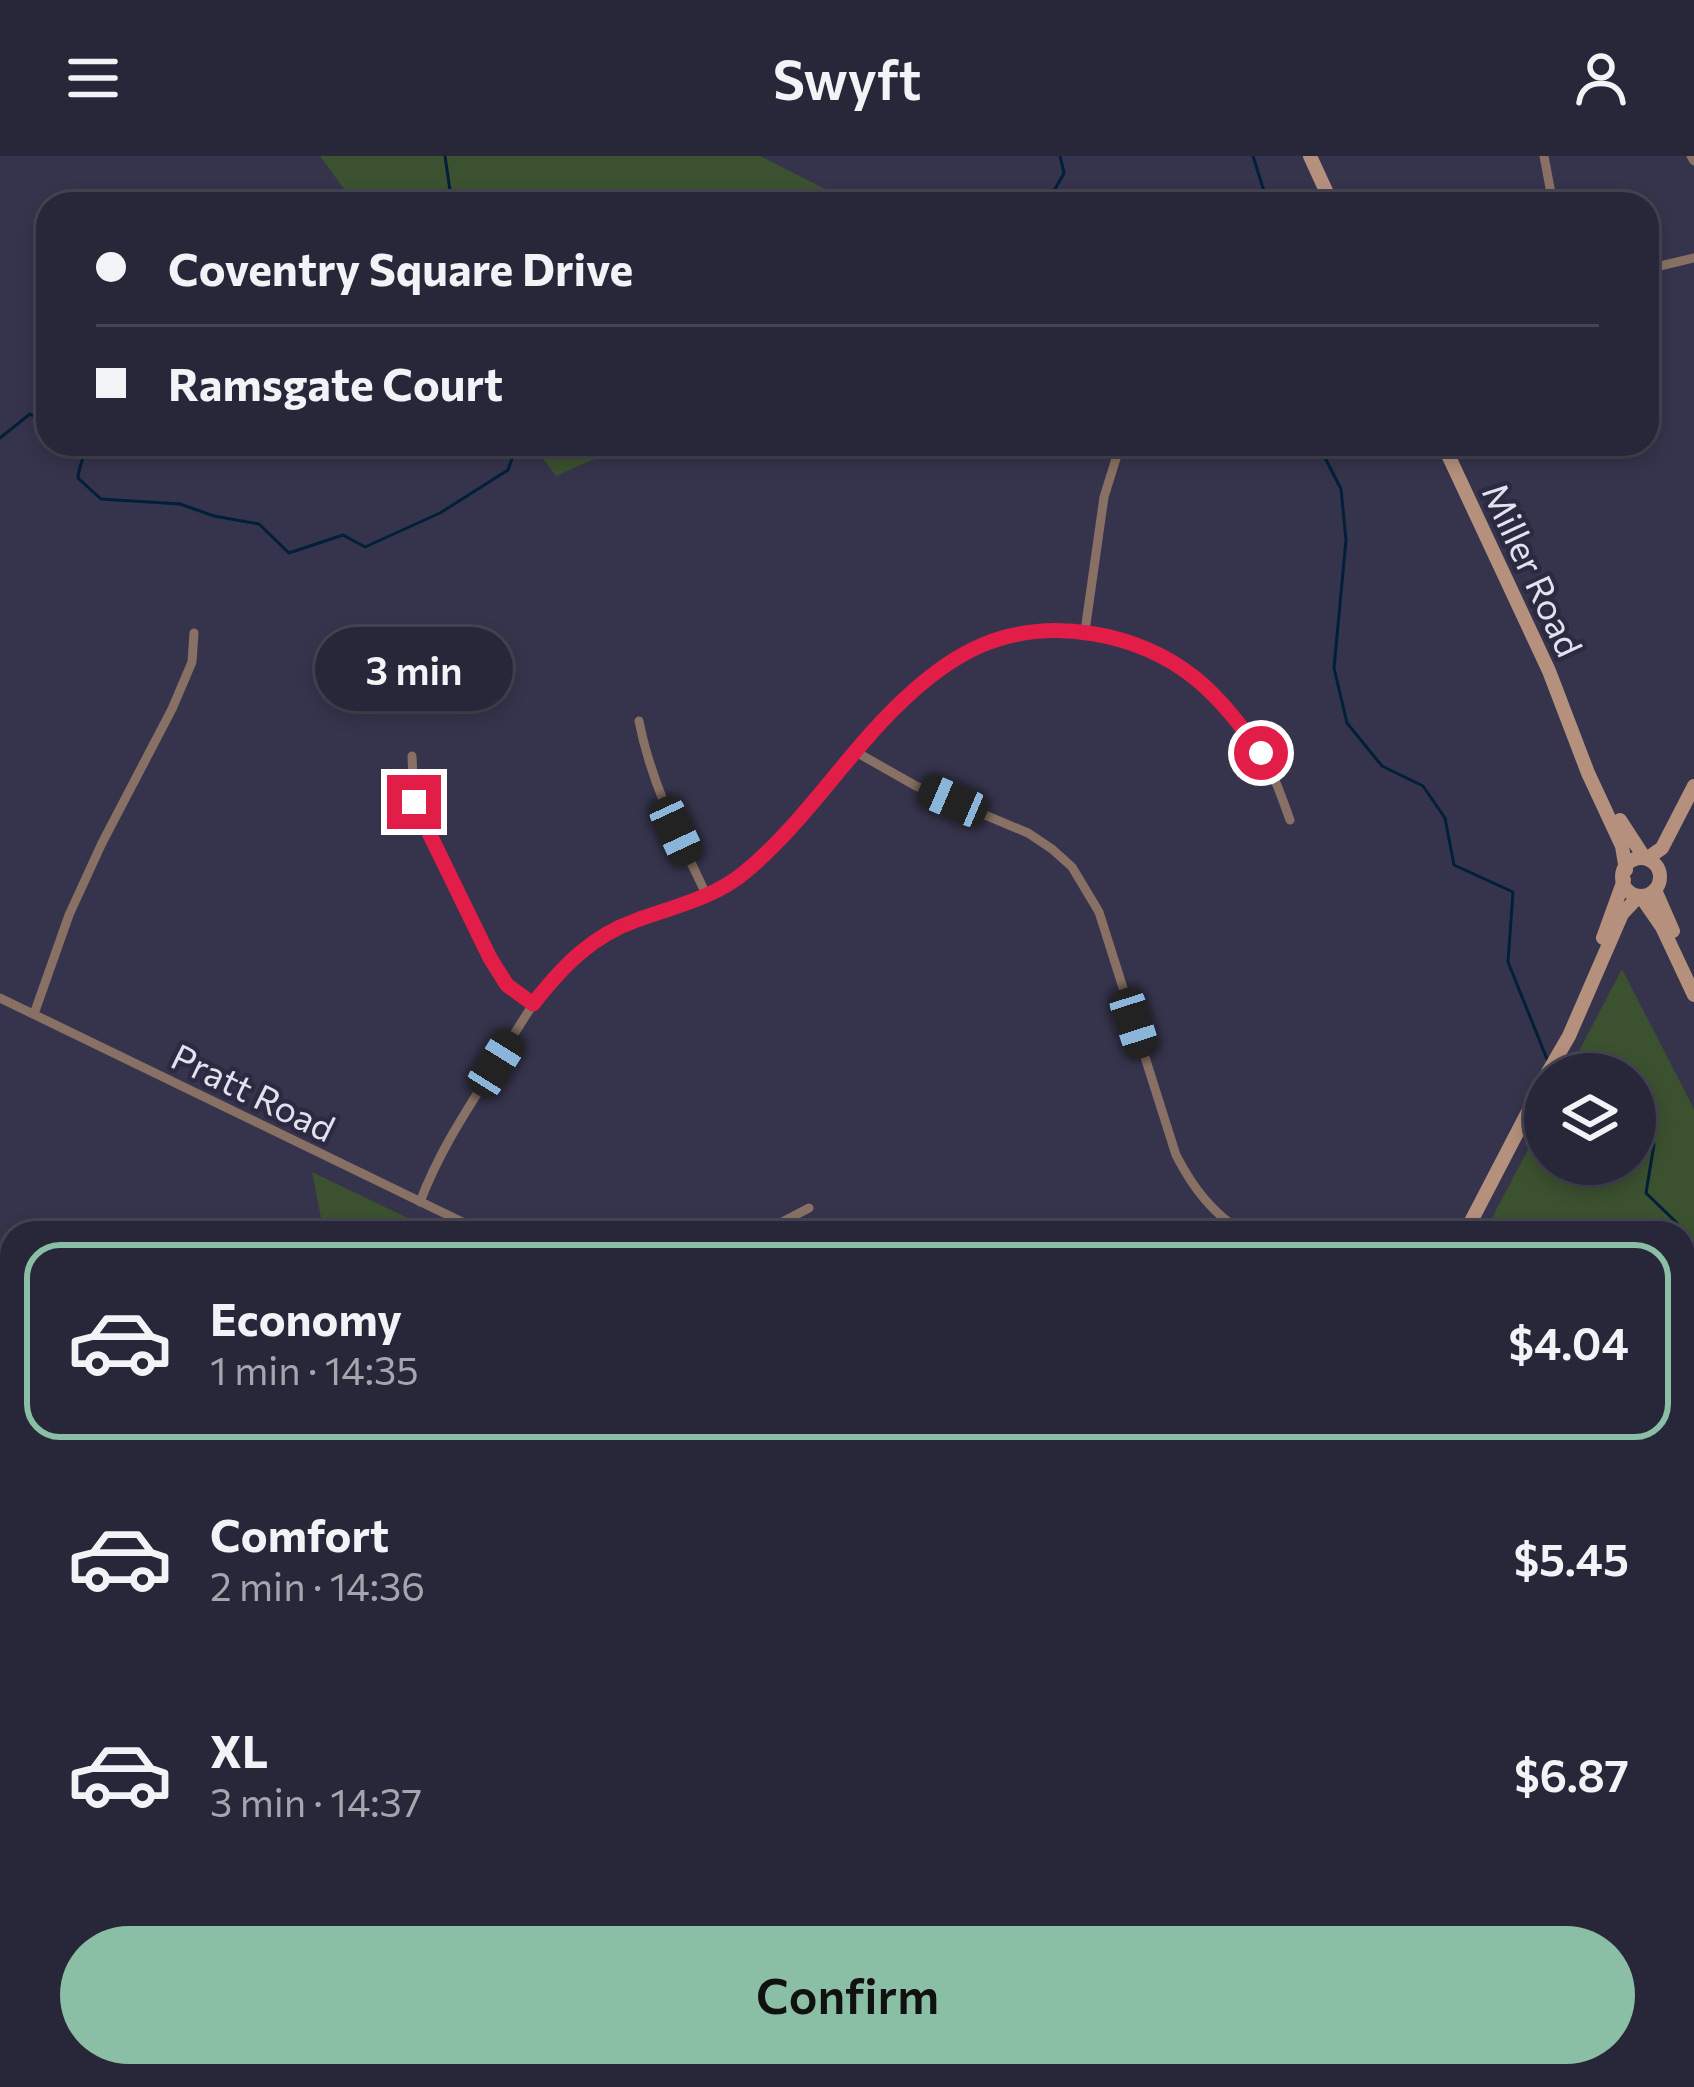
<!DOCTYPE html>
<html lang="en">
<head>
<meta charset="utf-8">
<style>
  :root { --surface:#282739; --page:#343344; --text:#f1f3f6; --muted:#a5a5ae; --line:#444453; --accent:#8abfa5 }
  body { margin:0; font-family:Commissioner,sans-serif; background:var(--page); color:var(--text); height:100vh; display:flex; flex-direction:column; font-size:45px; white-space:nowrap }
  * { box-sizing:border-box; margin:0 }
  p { font-size:39px; color:var(--muted) }
  .icon { flex:none; width:66px; height:66px; fill:none; stroke:currentColor; stroke-width:2; stroke-linecap:round; stroke-linejoin:round }
  .map { position:relative; flex:1; overflow:hidden }
  .side { position:absolute; left:0px; top:1065px; width:1695px; height:867px; display:flex; flex-direction:column; background:var(--surface); border-radius:36px 36px 0 0; box-shadow:0 6px 18px #0003,0 0 0 3px var(--line) }
  .side>* { flex:none }
  .banner { position:absolute; left:36px; top:36px; width:1623px; height:264px; border-radius:36px; box-shadow:0 6px 18px #0003,0 0 0 3px var(--line); display:grid; align-content:center; height:264px; padding:0 60px; background:var(--surface) }
  .buttons { position:absolute; left:1524px; top:897px; display:grid; gap:24px }
  .buttons a { display:grid; place-items:center; width:132px; height:132px; border-radius:50%; background:var(--surface); box-shadow:0 6px 18px #0003,0 0 0 3px var(--line); font-size:60px }
  .end { position:absolute; width:54px; height:54px; margin:-27px; border:15px solid #e11d48; background:#fff; box-shadow:0 0 0 6px #fff }
  .from { border-radius:50% }
  .bubble { position:absolute; height:84px; border-radius:42px; background:var(--surface); box-shadow:0 6px 18px #0003,0 0 0 3px var(--line); font-size:39px; font-weight:600; line-height:84px; text-align:center }
  .car { position:absolute; width:36px; height:72px; margin:-36px -18px; border-radius:15px; box-shadow:0 0 9px 3px #0007; background:linear-gradient(#222 24%,#8ab4d8 0 40%,#222 0 76%,#8ab4d8 0 86%,#222 0) }
  .banner b { display:flex; align-items:center; gap:42px; height:114px; font-size:45px }
  .banner b+b { border-top:3px solid var(--line) }
  .banner i { width:30px; height:30px; background:var(--text) }
  ul { padding:21px 0 0; list-style:none }
  li { display:flex; align-items:center; gap:36px; height:198px; margin:0 24px 18px; padding:0 36px; border:6px solid transparent; border-radius:36px }
  li div { flex:1 }
  li b { display:block; font-size:45px }
  li em { font-style:normal; font-weight:600 }
  li.selected { border-color:var(--accent) }
  li>.icon { width:108px; height:108px; stroke-width:1.5 }
  .primary-button { display:flex; gap:24px; margin-top:auto; padding:24px 60px }
  .primary-button a { flex:1; height:138px; border-radius:72px; background:var(--accent); color:#111; font-size:48px; font-weight:600; line-height:138px; text-align:center }
  header { display:flex; justify-content:space-between; align-items:center; height:156px; padding:0 60px; background:var(--surface); font-size:54px; font-weight:600 }
  .map>svg:first-child { display:block }
  .green { fill:#3b512f }
  .lines { fill:none; stroke-linecap:round; stroke-linejoin:round }
  .stream { stroke:#021f3a; stroke-width:3 }
  .street { stroke:#887164; stroke-width:9 }
  .secondary { stroke:#b5907d; stroke-width:14 }
  .route { stroke:#e11d48; stroke-width:15 }
  .labels { text-anchor:middle; dominant-baseline:central; stroke-width:9; stroke-linejoin:round; paint-order:stroke }
  .street-label { font-size:36px; fill:#e1e1f0; stroke:#2c2a41 }
</style>
</head>
<body>
<header><svg class="icon" aria-label="menu" viewBox="0 0 24 24"><path d="M4 6h16M4 12h16M4 18h16"/></svg>Swyft<svg class="icon" aria-label="person" viewBox="0 0 24 24"><circle cx="12" cy="8" r="4"/><path d="M4 21q1-7 8-7t8 7"/></svg></header>
<div class="map">
<svg width="1694" height="1931" viewBox="0 0 1694 1931">
  <rect width="100%" height="100%" fill="#36344c"/>
  <path class="green" d="M 320,0 L 760,0 L 855,48 L 355,48 Z
    M 532,288 L 628,288 L 556,320 Z
    M 1622,813 L 1694,953 L 1694,1931 L 1484,1931 L 1485,1920 L 1683,1920 L 1683,1077 L 1484,1077 L 1545,961 L 1545,1008 L 1635,1008 L 1635,918 L 1567,918 Z
    M 312,1016 L 439,1077 L 324,1077 Z
    M 0,1234 L 12,1240 L 12,1920 L 680,1920 L 674,1931 L 0,1931 Z
    M 747,1920 L 936,1920 L 932,1931 L 768,1931 Z"/>
  <g class="lines">
    <path class="stream" d="M 445,0 L 452,48
      M 1253,0 L 1268,48
      M 1033,48 L 1054,35 L 1064,17 L 1060,0
      M 0,282 L 30,258 L 48,268
      M 84,288 C 87,298 78,311 78,322 L 101,343 L 180,348 L 214,360 L 259,368 L 289,397 L 343,379 L 365,391 L 440,357 L 508,314 L 517,288
      M 1318,288 L 1341,333 L 1346,384 L 1334,512 L 1347,567 L 1382,610 L 1423,630 L 1445,662 L 1454,709 L 1513,736 L 1508,806 L 1547,903
      M 1635,970 L 1654,988 L 1646,1037 L 1677,1067 L 1675,1077
      M 1634,1931 L 1636,1920"/>
    <path class="street" d="M 1544,0 L 1553,48
      M 1691,0 L 1694,5
      M 1647,113 L 1694,102
      M 1085,475 L 1104,341 L 1119,293
      M 639,565 C 651,627 679,681 706,738
      M 856,596 L 916,630 L 1028,677 L 1052,693 L 1072,711 L 1099,756 L 1176,999 C 1193,1032 1212,1057 1244,1077
      M 412,600 L 414,646 L 490,802 L 507,829 L 533,848
      M 0,842 L 485,1077
      M 34,858 L 69,759 L 102,687 L 172,553 L 192,506 L 194,477
      M 420,1046 C 440,993 469,951 499,903 C 518,872 536,840 561,813 C 575,797 593,785 612,775 C 654,753 708,748 745,716 C 816,657 863,565 940,513 C 1054,435 1194,485 1261,597 C 1274,618 1282,642 1290,664
      M 761,1077 L 809,1052
      M 400,1920 L 417,1931
      M 157,1931 L 163,1920"/>
    <path class="secondary" d="M 1310,0 L 1332,48
      M 1443,288 L 1549,515 L 1588,617 L 1622,690 L 1626,714
      M 1620,664 L 1644,701
      M 1648,702 L 1662,692 L 1694,630
      M1622 721a19 19 0 1 1 38 0a19 19 0 1 1-38 0Z
      M 1655,734 L 1673,775
      M 1642,742 L 1662,771 L 1694,839
      M 1603,782 L 1624,724
      M 1547,918 L 1569,880 L 1622,758 L 1637,742
      M 1465,1077 L 1545,923
      M 1036,1931 L 1041,1920"/>
  </g>
  <g class="lines">
    <path class="route" d="M 414,646 L 490,802 L 507,829 L 533,848 C 562,811 591,780 637,764 C 673,751 716,741 745,716 C 808,664 851,590 912,536 C 932,518 955,501 980,490 C 1049,460 1137,476 1195,522 C 1221,543 1241,570 1261,597"/>
  </g>
  <g class="labels">
    <g class="street-label">
      <text transform="translate(1534 413) rotate(65)">Miller Road</text>
      <text transform="translate(254 935) rotate(26)">Pratt Road</text>
    </g>
  </g>
</svg>
<div class="buttons">
<a><svg class="icon" aria-label="layers" viewBox="0 0 24 24"><path d="M12 4l9 5-9 5-9-5zM3 14l9 5 9-5"/></svg></a>
</div>
<i class="end from" style="left:1261px;top:597px"></i>
<i class="end" style="left:414px;top:646px"></i>
<div class="bubble" style="left:315px;top:471px;width:198px">3 min</div>
<i class="car" style="left:953px;top:645px;rotate:293deg"></i>
<i class="car" style="left:676px;top:675px;rotate:155deg"></i>
<i class="car" style="left:1134px;top:867px;rotate:162deg"></i>
<i class="car" style="left:496px;top:908px;rotate:32deg"></i>
<div class="banner">
<b><i class="from"></i>Coventry Square Drive</b>
<b><i></i>Ramsgate Court</b>
</div>
<section class="side">
<ul>
<li class="selected"><svg class="icon" aria-label="car" viewBox="0 0 24 24"><path d="M5 17H2v-5l4-1 3-4h7l3 4 3 1v5h-3M9 17h6M6 11h13"/><circle cx="7" cy="17" r="2"/><circle cx="17" cy="17" r="2"/></svg><div><b>Economy</b><p>1 min · 14:35</p></div><em>$4.04</em></li>
<li><svg class="icon" aria-label="car" viewBox="0 0 24 24"><path d="M5 17H2v-5l4-1 3-4h7l3 4 3 1v5h-3M9 17h6M6 11h13"/><circle cx="7" cy="17" r="2"/><circle cx="17" cy="17" r="2"/></svg><div><b>Comfort</b><p>2 min · 14:36</p></div><em>$5.45</em></li>
<li><svg class="icon" aria-label="car" viewBox="0 0 24 24"><path d="M5 17H2v-5l4-1 3-4h7l3 4 3 1v5h-3M9 17h6M6 11h13"/><circle cx="7" cy="17" r="2"/><circle cx="17" cy="17" r="2"/></svg><div><b>XL</b><p>3 min · 14:37</p></div><em>$6.87</em></li>
</ul>
<div class="primary-button"><a>Confirm</a></div>
</section>
</div>
</body>
</html>
